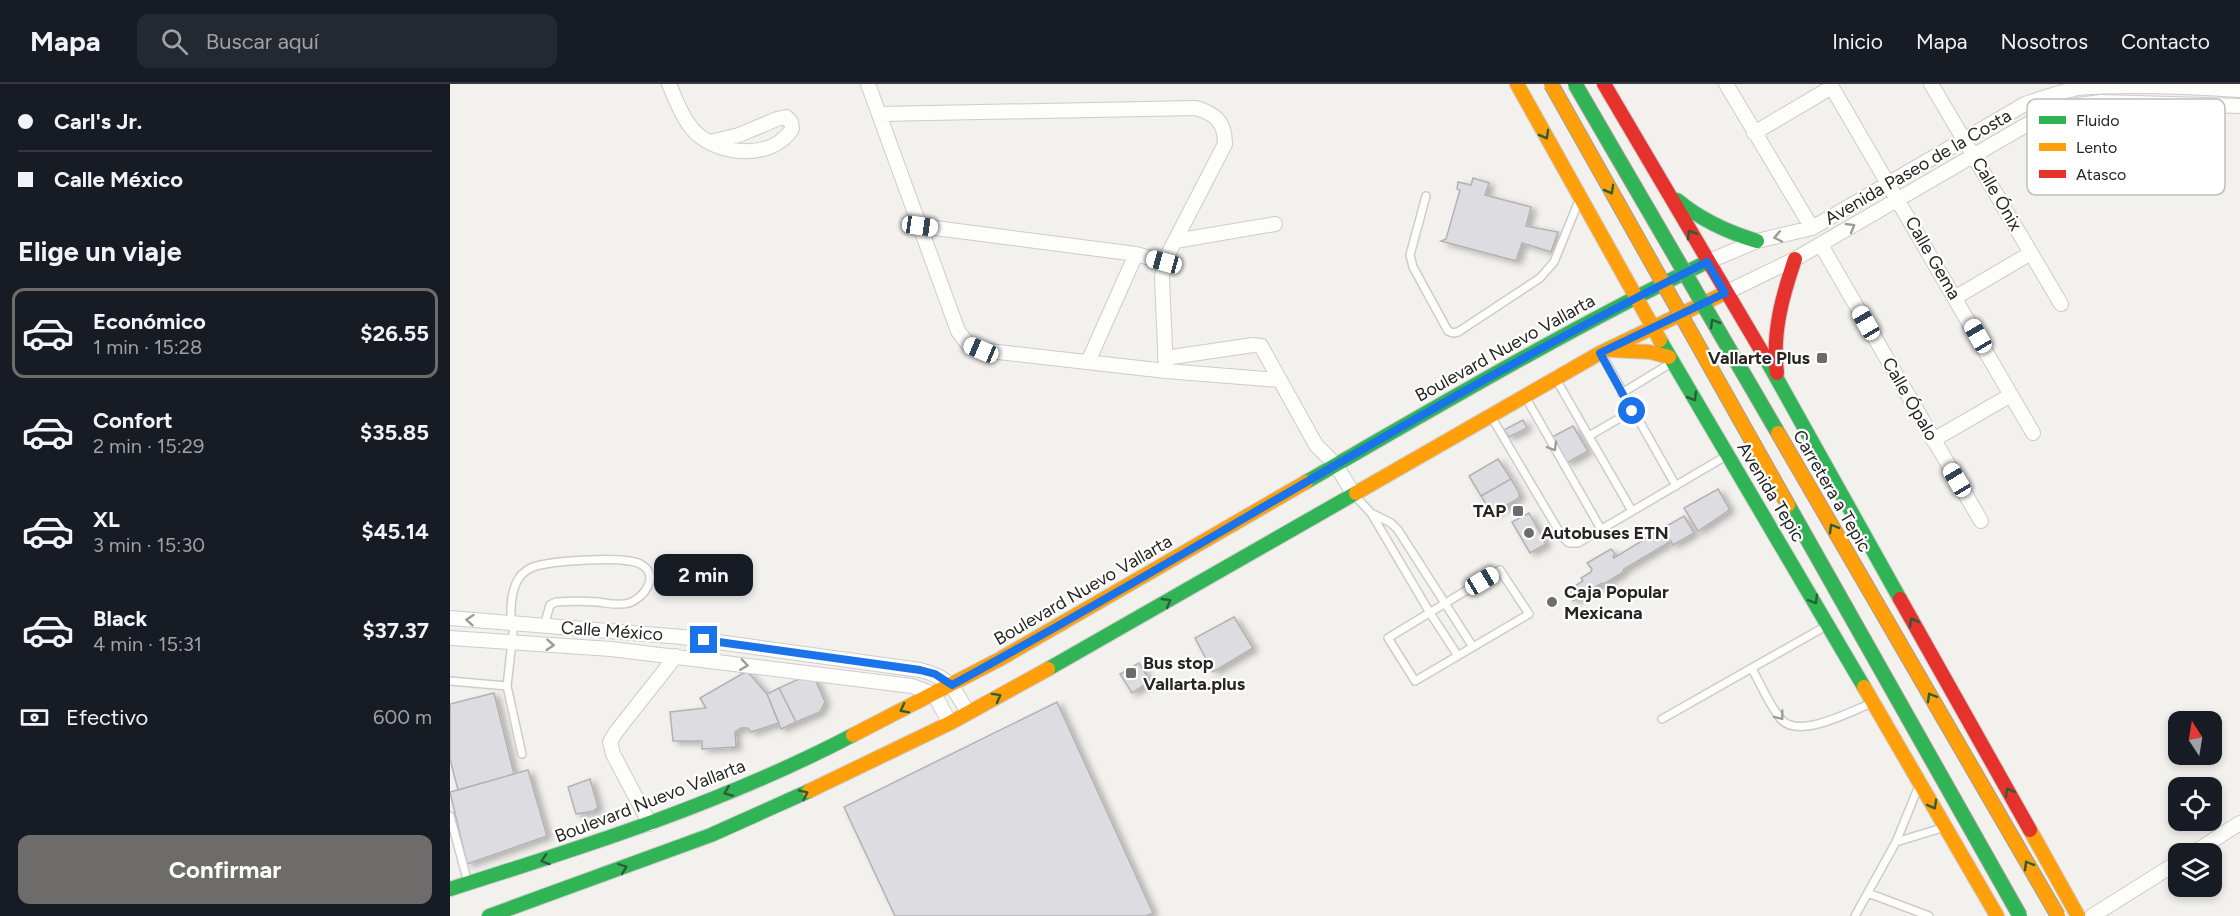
<!DOCTYPE html>
<html lang="es">
<head>
<meta charset="utf-8">
<style>
  :root { --surface:#171b24; --page:#242831; --text:#f1f3f6; --muted:#9ea1a6; --line:#363941; --accent:#6e6c6a }
  body { margin:0; font-family:Figtree,sans-serif; background:var(--page); color:var(--text); height:100vh; display:flex; flex-direction:column; font-size:22px; white-space:nowrap }
  * { box-sizing:border-box; margin:0 }
  p { font-size:20px; color:var(--muted) }
  .icon { flex:none; width:33px; height:33px; fill:none; stroke:currentColor; stroke-width:2; stroke-linecap:round; stroke-linejoin:round }
  .map { position:relative; flex:1; overflow:hidden }
  .sheet { display:flex; flex-direction:column; background:var(--surface); width:450px }
  .sheet>* { flex:none }
  .top-card { display:grid; align-content:center; height:132px; padding:0 18px; background:var(--surface) }
  .needle { width:39px; rotate:348deg }
  .fabs { position:absolute; left:1718px; top:627px; display:grid; gap:12px }
  .fabs a { display:grid; place-items:center; width:54px; height:54px; border-radius:12px; background:var(--surface); box-shadow:0 3px 9px #0003; font-size:30px }
  .end { position:absolute; width:27px; height:27px; margin:-14px; border:8px solid #1a73e8; background:#fff; box-shadow:0 0 0 3px #fff }
  .from { border-radius:50% }
  .bubble { position:absolute; height:42px; border-radius:12px; background:var(--surface); box-shadow:0 3px 9px #0003; font-size:20px; font-weight:700; line-height:42px; text-align:center }
  .car { position:absolute; width:18px; height:36px; margin:-18px -9px; border-radius:8px; box-shadow:0 0 4px 2px #0007; background:linear-gradient(#fff 24%,#345 0 40%,#fff 0 76%,#345 0 86%,#fff 0) }
  .top-card b { display:flex; align-items:center; gap:21px; height:57px; font-size:22px }
  .top-card b+b { border-top:2px solid var(--line) }
  .top-card i { width:15px; height:15px; background:var(--text) }
  ul { padding:0; list-style:none }
  li { display:flex; align-items:center; gap:18px; height:90px; margin:0 12px 9px; padding:0 6px; border:3px solid transparent; border-radius:12px }
  li div { flex:1 }
  li b { display:block; font-size:22px }
  li em { font-style:normal; font-weight:700 }
  li.current { border-color:var(--accent) }
  li>.icon { width:54px; height:54px; stroke-width:1.5 }
  h2 { padding:0 18px; font-size:27px; line-height:72px }
  .pay { display:flex; align-items:center; gap:15px; height:66px; padding:0 18px; font-size:22px }
  .pay p { margin-inline-start:auto }
  .action { display:flex; gap:12px; margin-top:auto; padding:12px 18px }
  .action a { flex:1; height:69px; border-radius:12px; background:var(--accent); color:#fff; font-size:24px; font-weight:700; line-height:69px; text-align:center }
  header { display:flex; align-items:center; gap:36px; box-sizing:border-box; height:84px; padding:0 30px; background:var(--surface); border-bottom:2px solid var(--line) }
  header strong { font-size:28px }
  nav { display:flex; gap:33px; margin-inline-start:auto; font-size:21px }
  .search { width:420px; height:54px; background:var(--page); display:flex; align-items:center; gap:15px; box-sizing:border-box; padding:0 21px; border-radius:12px; color:var(--muted); font-size:22px }
  main { display:flex; flex:1; min-height:0 }
  .map>svg:first-child { display:block }
  .building { fill:#dddce0; stroke:#b3b2b2; stroke-width:1.5; filter:url(#shadow) }
  .lines { fill:none; stroke-linecap:round; stroke-linejoin:round }
  .lane-casing { stroke:#ceccca; stroke-width:10 }
  .street-casing { stroke:#ceccca; stroke-width:16 }
  .fast-casing { stroke:#ceccca; stroke-width:16 }
  .slow-casing { stroke:#ceccca; stroke-width:16 }
  .jam-casing { stroke:#ceccca; stroke-width:16 }
  .lane { stroke:#fdfdfc; stroke-width:7 }
  .street { stroke:#fdfdfc; stroke-width:14 }
  .fast { stroke:#30b455; stroke-width:14 }
  .slow { stroke:#ff9f0a; stroke-width:14 }
  .jam { stroke:#e5322d; stroke-width:14 }
  .fast-bridge-casing { stroke:#a39e93; stroke-width:16; stroke-linecap:butt }
  .slow-bridge-casing { stroke:#a39e93; stroke-width:16; stroke-linecap:butt }
  .fast-bridge { stroke:#30b455; stroke-width:14 }
  .slow-bridge { stroke:#ff9f0a; stroke-width:14 }
  .oneway { stroke:#2a5e37 }
  .oneway2 { stroke:#9c9c9a }
  .route { stroke:#1a73e8; stroke-width:8 }
  .poi-dot { fill:#6e6c6a; stroke:#fff; stroke-width:2 }
  .labels { text-anchor:middle; dominant-baseline:central; stroke-width:4.5; stroke-linejoin:round; paint-order:stroke }
  .street-label { font-size:18px; fill:#262523; stroke:#fff }
  .poi-label { font-size:18px; font-weight:bold; fill:#262523; stroke:#fff; text-anchor:start }
  .key { fill:#fff; stroke:#bebebd; stroke-width:1.5 }
  .key-label { font-size:16px; fill:#262523 }
</style>
</head>
<body>
<header>
<strong>Mapa</strong>
<div class="search"><svg class="icon" aria-label="search" viewBox="0 0 24 24"><circle cx="10" cy="10" r="6"/><path d="M15 15l6 6"/></svg>Buscar aquí</div>
<nav><a>Inicio</a><a>Mapa</a><a>Nosotros</a><a>Contacto</a></nav>
</header>
<main>
<section class="sheet">
<div class="top-card">
<b><i class="from"></i>Carl's Jr.</b>
<b><i></i>Calle México</b>
</div>
<h2>Elige un viaje</h2>
<ul>
<li class="current"><svg class="icon" aria-label="car" viewBox="0 0 24 24"><path d="M5 17H2v-5l4-1 3-4h7l3 4 3 1v5h-3M9 17h6M6 11h13"/><circle cx="7" cy="17" r="2"/><circle cx="17" cy="17" r="2"/></svg><div><b>Económico</b><p>1 min · 15:28</p></div><em>$26.55</em></li>
<li><svg class="icon" aria-label="car" viewBox="0 0 24 24"><path d="M5 17H2v-5l4-1 3-4h7l3 4 3 1v5h-3M9 17h6M6 11h13"/><circle cx="7" cy="17" r="2"/><circle cx="17" cy="17" r="2"/></svg><div><b>Confort</b><p>2 min · 15:29</p></div><em>$35.85</em></li>
<li><svg class="icon" aria-label="car" viewBox="0 0 24 24"><path d="M5 17H2v-5l4-1 3-4h7l3 4 3 1v5h-3M9 17h6M6 11h13"/><circle cx="7" cy="17" r="2"/><circle cx="17" cy="17" r="2"/></svg><div><b>XL</b><p>3 min · 15:30</p></div><em>$45.14</em></li>
<li><svg class="icon" aria-label="car" viewBox="0 0 24 24"><path d="M5 17H2v-5l4-1 3-4h7l3 4 3 1v5h-3M9 17h6M6 11h13"/><circle cx="7" cy="17" r="2"/><circle cx="17" cy="17" r="2"/></svg><div><b>Black</b><p>4 min · 15:31</p></div><em>$37.37</em></li>
</ul>
<div class="pay"><svg class="icon" aria-label="cash" viewBox="0 0 24 24"><path d="M3 7h18v10H3z"/><circle cx="12" cy="12" r="2"/></svg>Efectivo<p>600 m</p></div>
<div class="action"><a>Confirmar</a></div>
</section>
<div class="map">
<svg width="1790" height="832" viewBox="0 0 1790 832">
  <defs>
    <filter id="shadow"><feDropShadow dx="5" dy="3" stdDeviation="3" flood-color="#0004"/></filter>
  </defs>
  <rect width="100%" height="100%" fill="#f3f1ee"/>
  <path class="building" d="M 1023,94 L 1039,99 L 1035,111 L 1081,123 L 1076,142 L 1108,148 L 1101,168 L 1072,159 L 1066,177 L 991,157 L 996,155 L 1010,106 L 1007,105 L 1008,98 L 1021,101 Z
    M 1073,336 L 1077,344 L 1059,353 L 1054,346 Z
    M 1123,342 L 1138,367 L 1117,379 L 1102,353 Z
    M 1048,375 L 1061,395 L 1031,412 L 1019,392 Z
    M 1061,395 L 1069,409 L 1069,414 L 1042,430 L 1031,412 Z
    M 1268,405 L 1279,424 L 1278,427 L 1248,447 L 1234,424 Z
    M 1079,429 L 1096,460 L 1080,469 L 1062,438 Z
    M 1234,432 L 1244,449 L 1223,461 L 1213,444 Z
    M 1211,445 L 1218,459 L 1174,485 L 1172,489 L 1154,500 L 1152,499 L 1123,517 L 1117,507 L 1133,497 L 1131,494 L 1141,488 L 1142,485 L 1137,479 L 1161,465 L 1165,470 L 1163,473 L 1164,474 Z
    M 784,533 L 803,564 L 763,588 L 745,554 Z
    M 689,579 L 700,597 L 682,609 L 670,590 Z
    M 297,587 L 317,610 L 329,639 L 301,648 L 298,644 L 291,644 L 285,648 L 286,663 L 252,665 L 252,657 L 223,657 L 220,628 L 256,624 L 250,614 Z
    M 351,594 L 365,595 L 375,618 L 370,628 L 346,638 L 329,604 Z
    M 329,604 L 346,638 L 331,645 L 317,610 Z
    M 44,609 L 64,690 L 8,706 L 0,675 L 0,620 Z
    M 607,618 L 703,829 L 696,832 L 445,832 L 394,723 Z
    M 78,686 L 97,752 L 17,780 L 0,708 Z
    M 140,695 L 148,723 L 144,727 L 126,730 L 118,703 Z"/>
  <g class="lines">
    <g class="lane-casing">
      <path id="lane" d="M 976,112 L 960,171 L 963,183 L 998,247 L 1003,249 L 1008,248 L 1090,194 L 1104,178 L 1128,119
        M 1152,271 L 1226,402
        M 1107,297 L 1182,427
        M 1172,309 L 1221,279
        M 1076,314 L 1151,445
        M 1042,334 L 1113,454 L 1119,459 L 1128,459 L 1276,372
        M 1139,352 L 1182,327
        M 906,413 L 921,429 L 980,529 L 1008,572
        M 921,429 L 941,439 L 948,446 L 1023,563
        M 1050,486 L 1079,530 L 965,597 L 938,554 Z
        M 61,539 C 61,524 60,508 69,494 C 71,490 78,485 83,483 C 100,477 177,471 192,481 C 210,492 194,514 179,519 C 169,522 157,519 147,518 C 133,517 120,517 106,518 L 100,521 L 94,542
        M 64,540 L 57,602 L 72,670
        M 1302,585 C 1311,601 1319,620 1330,634 C 1347,657 1401,627 1422,619
        M 0,597 L 57,602
        M 1212,635 L 1376,542
        M 0,732 L 18,799
        M 1446,758 L 1492,744
        M 1418,809 L 1479,832
        M 1405,832 L 1446,758 L 1468,704"/>
    </g>
    <g class="street-casing">
      <path id="street" d="M 219,0 C 226,16 233,36 246,49 C 271,72 322,76 342,45 L 341,38 L 336,33 L 327,35 L 289,51 L 260,58
        M 418,0 L 508,247 L 518,260 L 531,266 L 716,287 L 829,296
        M 1276,0 L 1362,144
        M 1380,0 L 1583,349
        M 1481,0 L 1611,220
        M 1608,27 L 1644,88
        M 429,30 L 746,24 C 766,30 775,38 775,60 L 714,178 L 712,194 L 716,287
        M 1304,49 L 1382,3
        M 470,142 L 686,170 L 714,178
        M 725,157 L 825,140
        M 1371,161 L 1531,437
        M 1257,178 L 1307,157 L 1362,144 L 1575,20 C 1593,14 1610,8 1628,4 C 1680,0 1737,3 1790,6
        M 1275,209 L 1345,175 L 1583,37 L 1628,21 L 1651,18 L 1790,22
        M 1506,213 L 1581,169
        M 715,274 L 803,261 L 811,262 L 866,361 L 886,381 L 904,411
        M 638,278 L 686,170
        M 1483,356 L 1561,311
        M 0,534 L 232,553 L 470,586 C 501,594 503,603 518,629
        M 0,554 L 161,565 L 462,602 L 484,610 L 500,639
        M 200,740 L 163,670 L 160,658 L 166,648 L 226,572
        M 1742,770 L 1790,739
        M 1642,832 L 1728,778"/>
    </g>
    <g class="fast-casing">
      <path id="fast" d="M 1227,116 C 1251,136 1277,148 1307,157
        M 1210,256 L 1414,603
        M 1312,268 L 1450,515
        M 856,398 C 988,322 1120,244 1257,178
        M 598,585 L 906,409
        M 0,805 C 137,762 275,718 403,651
        M 39,832 L 261,751 L 359,707"/>
    </g>
    <g class="slow-casing">
      <path id="slow" d="M 1067,0 L 1210,256
        M 1162,266 L 1200,268 L 1219,273
        M 906,409 L 1150,269 L 1275,209
        M 1414,603 L 1547,832
        M 403,651 L 550,575 L 856,398
        M 359,707 L 500,639 L 598,585
        M 1580,746 L 1628,832"/>
    </g>
    <g class="jam-casing">
      <path id="jam" d="M 1154,0 L 1312,268
        M 1327,289 C 1322,249 1332,213 1345,175
        M 1450,515 L 1580,746"/>
    </g>
    <use href="#lane" class="lane"/>
    <use href="#street" class="street"/>
    <use href="#fast" class="fast"/>
    <use href="#slow" class="slow"/>
    <use href="#jam" class="jam"/>
    <g class="fast-bridge-casing">
      <path id="fast-bridge" d="M 1125,0 L 1328,349
        M 1338,421 L 1570,832"/>
    </g>
    <g class="slow-bridge-casing">
      <path id="slow-bridge" d="M 1101,0 L 1338,421
        M 1328,349 L 1608,832"/>
    </g>
    <use href="#fast-bridge" class="fast-bridge"/>
    <use href="#slow-bridge" class="slow-bridge"/>
  </g>
  <defs><path id="oneway-chevron" d="M-2-3.5L2.5 0L-2 3.5" fill="none" stroke-width="1.6" stroke-linecap="round" stroke-linejoin="round" transform="scale(1.5)"/></defs>
  <g class="oneway">
    <use href="#oneway-chevron" transform="translate(1095 51) rotate(61)"/>
    <use href="#oneway-chevron" transform="translate(1160 106) rotate(61)"/>
    <use href="#oneway-chevron" transform="translate(1241 150) rotate(-120)"/>
    <use href="#oneway-chevron" transform="translate(1264 239) rotate(-120)"/>
    <use href="#oneway-chevron" transform="translate(1243 313) rotate(59)"/>
    <use href="#oneway-chevron" transform="translate(1383 444) rotate(-120)"/>
    <use href="#oneway-chevron" transform="translate(1364 516) rotate(59)"/>
    <use href="#oneway-chevron" transform="translate(717 518) rotate(-30)"/>
    <use href="#oneway-chevron" transform="translate(1463 538) rotate(-119)"/>
    <use href="#oneway-chevron" transform="translate(547 613) rotate(-29)"/>
    <use href="#oneway-chevron" transform="translate(1481 613) rotate(-120)"/>
    <use href="#oneway-chevron" transform="translate(454 625) rotate(153)"/>
    <use href="#oneway-chevron" transform="translate(278 708) rotate(158)"/>
    <use href="#oneway-chevron" transform="translate(1559 708) rotate(-119)"/>
    <use href="#oneway-chevron" transform="translate(354 710) rotate(-25)"/>
    <use href="#oneway-chevron" transform="translate(1483 721) rotate(61)"/>
    <use href="#oneway-chevron" transform="translate(95 776) rotate(162)"/>
    <use href="#oneway-chevron" transform="translate(1578 781) rotate(-120)"/>
    <use href="#oneway-chevron" transform="translate(173 784) rotate(-21)"/>
  </g>
  <g class="oneway2">
    <use href="#oneway-chevron" transform="translate(1401 143) rotate(-30)"/>
    <use href="#oneway-chevron" transform="translate(1328 153) rotate(168)"/>
    <use href="#oneway-chevron" transform="translate(1103 363) rotate(60)"/>
    <use href="#oneway-chevron" transform="translate(20 536) rotate(-175)"/>
    <use href="#oneway-chevron" transform="translate(100 561) rotate(4)"/>
    <use href="#oneway-chevron" transform="translate(294 581) rotate(8)"/>
    <use href="#oneway-chevron" transform="translate(1330 632) rotate(52)"/>
  </g>
  <g class="lines">
    <path class="route" d="M 254,556 L 470,586 L 485,590 L 502,601 C 755,463 998,306 1257,178 L 1275,209 L 1150,269 L 1182,327"/>
  </g>
  <g class="poi-dot">
    <rect x="1366" y="268" width="12" height="12" rx="3"/>
    <rect x="1062" y="421" width="12" height="12" rx="3"/>
    <circle cx="1079" cy="449" r="6"/>
    <circle cx="1102" cy="518" r="6"/>
    <rect x="675" y="583" width="12" height="12" rx="3"/>
  </g>
  <g class="labels">
    <g class="street-label">
      <text transform="translate(1468 83) rotate(-30)">Avenida Paseo de la Costa</text>
      <text transform="translate(1547 110) rotate(60)">Calle Ónix</text>
      <text transform="translate(1483 174) rotate(60)">Calle Gema</text>
      <text transform="translate(1055 264) rotate(-29)">Boulevard Nuevo Vallarta</text>
      <text transform="translate(1460 315) rotate(60)">Calle Ópalo</text>
      <text transform="translate(1382 407) rotate(60)">Carretera a Tepic</text>
      <text transform="translate(1321 408) rotate(59)">Avenida Tepic</text>
      <text transform="translate(633 506) rotate(-30)">Boulevard Nuevo Vallarta</text>
      <text transform="translate(162 547) rotate(4)">Calle México</text>
      <text transform="translate(200 717) rotate(-21)">Boulevard Nuevo Vallarta</text>
    </g>
    <g class="poi-label">
      <text x="1360" y="274" text-anchor="end">Vallarte Plus</text>
      <text x="1056" y="427" text-anchor="end">TAP</text>
      <text x="1091" y="449">Autobuses ETN</text>
      <text x="1114" y="508">Caja Popular<tspan x="1114" dy="21">Mexicana</tspan></text>
      <text x="693" y="579">Bus stop<tspan x="693" dy="21">Vallarta.plus</tspan></text>
    </g>
  </g>
  <rect x="1577" y="15" width="198" height="96" rx="9" class="key"/>
  <rect x="1589" y="32" width="27" height="8" fill="#30b455"/>
  <rect x="1589" y="59" width="27" height="8" fill="#ff9f0a"/>
  <rect x="1589" y="86" width="27" height="8" fill="#e5322d"/>
  <g class="key-label">
    <text x="1626" y="42">Fluido</text>
    <text x="1626" y="69">Lento</text>
    <text x="1626" y="96">Atasco</text>
  </g>
</svg>
<div class="fabs">
<a><svg class="needle" viewBox="-14 -14 28 28"><path d="M0-13l5 13h-10z" fill="#e53935"/><path d="M0 13l5-13h-10z" fill="#9ea1a6"/></svg></a>
<a><svg class="icon" aria-label="locate" viewBox="0 0 24 24"><circle cx="12" cy="12" r="6"/><path d="M12 2v4M12 18v4M2 12h4M18 12h4"/></svg></a>
<a><svg class="icon" aria-label="layers" viewBox="0 0 24 24"><path d="M12 4l9 5-9 5-9-5zM3 14l9 5 9-5"/></svg></a>
</div>
<i class="end from" style="left:1182px;top:327px"></i>
<i class="end" style="left:254px;top:556px"></i>
<div class="bubble" style="left:204px;top:470px;width:99px">2 min</div>
<i class="car" style="left:470px;top:142px;rotate:98deg"></i>
<i class="car" style="left:714px;top:178px;rotate:285deg"></i>
<i class="car" style="left:1416px;top:239px;rotate:330deg"></i>
<i class="car" style="left:1528px;top:252px;rotate:330deg"></i>
<i class="car" style="left:531px;top:266px;rotate:293deg"></i>
<i class="car" style="left:1507px;top:396px;rotate:329deg"></i>
<i class="car" style="left:1032px;top:497px;rotate:59deg"></i>
</div>
</main>
</body>
</html>
